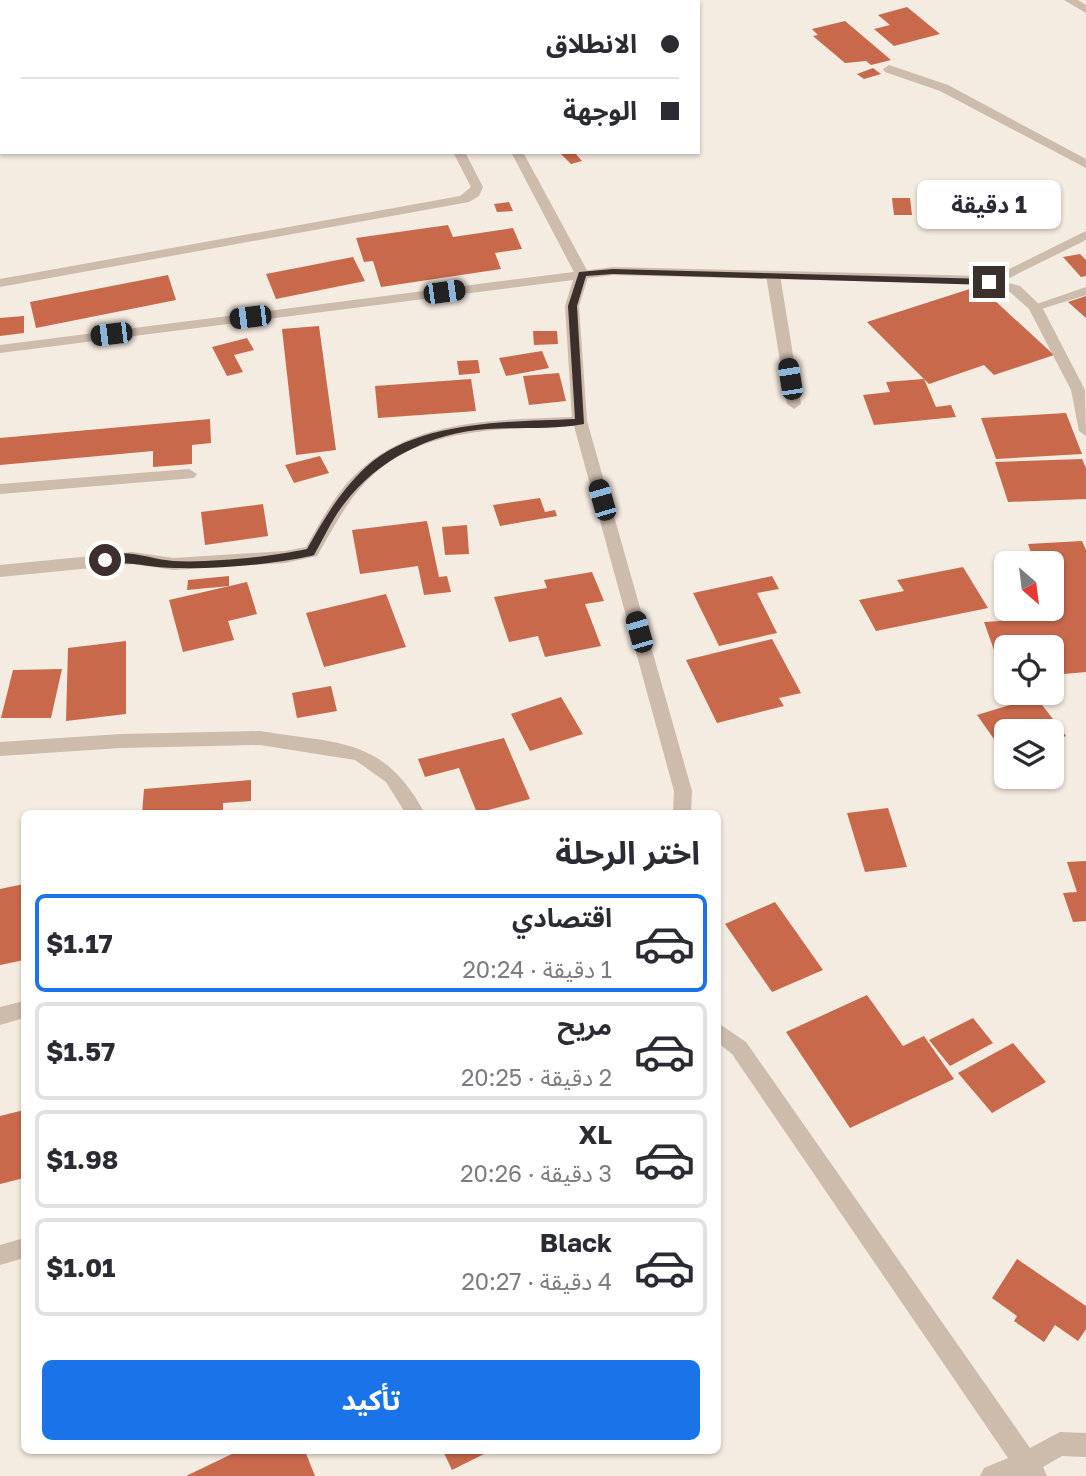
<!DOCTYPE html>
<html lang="ar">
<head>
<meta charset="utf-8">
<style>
  :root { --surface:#fff; --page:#f7f7f7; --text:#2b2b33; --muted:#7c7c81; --line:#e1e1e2; --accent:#1a73e8 }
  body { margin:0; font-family:"Golos Text","Noto Sans Arabic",sans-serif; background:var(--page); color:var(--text); direction:rtl; height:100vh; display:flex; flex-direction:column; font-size:26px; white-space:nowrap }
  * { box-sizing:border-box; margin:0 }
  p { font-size:23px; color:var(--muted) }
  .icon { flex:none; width:38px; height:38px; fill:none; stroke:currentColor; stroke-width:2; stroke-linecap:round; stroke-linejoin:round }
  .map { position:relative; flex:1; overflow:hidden; direction:ltr }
  .sheet { position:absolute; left:21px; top:810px; width:700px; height:644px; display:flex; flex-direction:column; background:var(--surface); border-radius:10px; box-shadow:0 2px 5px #0004; direction:rtl }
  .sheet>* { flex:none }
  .banner { position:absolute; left:0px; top:0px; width:700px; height:154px; box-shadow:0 2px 5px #0004; direction:rtl; display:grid; align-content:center; height:154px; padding:0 21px; background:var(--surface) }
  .needle { width:46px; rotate:152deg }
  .fabs { position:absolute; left:994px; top:551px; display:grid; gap:14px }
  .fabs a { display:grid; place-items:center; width:70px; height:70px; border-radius:10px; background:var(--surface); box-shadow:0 2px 5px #0004; font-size:35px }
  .end { position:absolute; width:32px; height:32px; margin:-16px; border:9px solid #3b302b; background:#fff; box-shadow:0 0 0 4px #fff }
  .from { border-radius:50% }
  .bubble { position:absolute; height:49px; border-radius:10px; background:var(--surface); box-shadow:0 2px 5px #0004; font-size:23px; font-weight:700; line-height:49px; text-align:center; direction:rtl }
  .car { position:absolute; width:21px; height:42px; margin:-21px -10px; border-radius:9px; box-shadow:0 0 5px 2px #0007; background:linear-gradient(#222 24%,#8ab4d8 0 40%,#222 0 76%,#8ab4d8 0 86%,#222 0) }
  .banner b { display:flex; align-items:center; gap:24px; height:66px; font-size:26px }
  .banner b+b { border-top:2px solid var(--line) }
  .banner i { width:18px; height:18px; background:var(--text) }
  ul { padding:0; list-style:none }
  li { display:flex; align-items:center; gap:21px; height:98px; margin:0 14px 10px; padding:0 7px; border:4px solid var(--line); border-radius:10px }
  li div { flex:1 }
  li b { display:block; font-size:26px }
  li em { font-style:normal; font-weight:700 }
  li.active { border-color:var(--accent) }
  li>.icon { width:63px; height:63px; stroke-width:1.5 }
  h2 { padding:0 21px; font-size:32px; line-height:84px }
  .action { display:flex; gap:14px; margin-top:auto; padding:14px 21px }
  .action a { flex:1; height:80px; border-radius:10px; background:var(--accent); color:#fff; font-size:28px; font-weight:700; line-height:80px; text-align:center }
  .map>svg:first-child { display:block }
  .building { fill:#c8694b }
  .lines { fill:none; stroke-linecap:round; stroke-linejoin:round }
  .service { fill:#cdbbac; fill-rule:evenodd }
  .minor { fill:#cdbbac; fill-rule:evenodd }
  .tertiary { fill:#cdbbac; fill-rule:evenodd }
  .rail-casing { stroke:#3b302b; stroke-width:5 }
  .rail { stroke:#fbf5ee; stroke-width:3.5; stroke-dasharray:11; stroke-linecap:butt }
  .route { fill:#3b302b }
</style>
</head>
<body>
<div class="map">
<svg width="1086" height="1476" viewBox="0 0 1086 1476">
  <rect width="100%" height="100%" fill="#f4ebe1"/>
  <path class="building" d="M 907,7 L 940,34 L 894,46 L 874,29 L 890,25 L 878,15 Z
    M 845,21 L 891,60 L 871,65 L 866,61 L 845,63 L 813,36 L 818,35 L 812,29 Z
    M 873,68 L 881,74 L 864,79 L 857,74 Z
    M 559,152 L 574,152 L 582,161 L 571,164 Z
    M 892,198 L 910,198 L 912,215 L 894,215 Z
    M 509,202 L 513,211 L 497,212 L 494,204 Z
    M 448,225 L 453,237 L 513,228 L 522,249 L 495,253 L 501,269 L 381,287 L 373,261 L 364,262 L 356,238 Z
    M 1080,254 L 1086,260 L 1086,276 L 1081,277 L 1063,257 Z
    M 353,257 L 365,281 L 276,299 L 266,274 Z
    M 168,275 L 176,300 L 36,328 L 30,302 Z
    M 979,286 L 1054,355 L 994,375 L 984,365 L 929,384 L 924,379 L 936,407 L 951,405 L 956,417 L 874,425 L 863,395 L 890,392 L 886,382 L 924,379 L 867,322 Z
    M 1086,296 L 1086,318 L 1068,302 Z
    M 24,316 L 24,333 L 0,336 L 0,318 Z
    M 319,326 L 336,450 L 296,455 L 282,329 Z
    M 533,331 L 557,331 L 558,344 L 534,345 Z
    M 247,338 L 254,350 L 234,355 L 243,372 L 227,376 L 212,347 Z
    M 542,351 L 549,368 L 506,376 L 499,358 Z
    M 478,360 L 480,373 L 459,375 L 457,361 Z
    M 559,373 L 566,401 L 529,405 L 523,376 Z
    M 471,379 L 476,411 L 378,418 L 375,386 Z
    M 1066,413 L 1082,454 L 996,459 L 981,418 Z
    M 210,419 L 211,443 L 192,445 L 192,464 L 153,467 L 153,451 L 0,465 L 0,438 Z
    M 320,456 L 329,473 L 294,483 L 285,465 Z
    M 1082,459 L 1086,468 L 1086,499 L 1008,502 L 995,462 Z
    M 540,498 L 545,512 L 555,510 L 557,516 L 500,526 L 493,505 Z
    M 263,504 L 268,536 L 205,545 L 201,512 Z
    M 427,521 L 439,577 L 447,576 L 451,592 L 424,595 L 418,566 L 360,574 L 352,530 Z
    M 467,525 L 469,554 L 445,555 L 442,527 Z
    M 1082,541 L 1086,550 L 1086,672 L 1052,675 L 1052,648 L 1006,648 L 1004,678 L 984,622 L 1044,618 L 1041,609 L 1052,609 L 1052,564 L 1035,564 L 1028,544 Z
    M 963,567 L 988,608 L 876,631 L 859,600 L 904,591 L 897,580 Z
    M 592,572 L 604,601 L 585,604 L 601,646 L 545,657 L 538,636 L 509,642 L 494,597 L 547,588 L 544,580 Z
    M 229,576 L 229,586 L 187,590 L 188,580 Z
    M 772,576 L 779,589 L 757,593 L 777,633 L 719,646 L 693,593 Z
    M 247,582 L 257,614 L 228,621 L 234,640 L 183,652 L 169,600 Z
    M 1006,586 L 1006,603 L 1000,604 L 994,587 Z
    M 386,594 L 406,647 L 324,667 L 306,613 Z
    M 772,639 L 801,693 L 779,698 L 784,706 L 717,723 L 686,660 Z
    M 126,641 L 126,714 L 66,721 L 68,648 Z
    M 62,669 L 51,718 L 1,718 L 13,670 Z
    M 331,686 L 337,711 L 297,718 L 292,693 Z
    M 561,697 L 583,734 L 530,751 L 511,714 Z
    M 1036,697 L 1066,736 L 1052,741 L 1052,732 L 1006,732 L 1006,756 L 977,715 Z
    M 504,738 L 530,799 L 477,813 L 459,768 L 425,777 L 418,759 Z
    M 251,780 L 251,801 L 223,803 L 223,814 L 142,814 L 144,789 Z
    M 888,808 L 907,867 L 865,872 L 847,813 Z
    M 1086,861 L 1086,921 L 1073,922 L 1063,893 L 1077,892 L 1067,862 Z
    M 24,884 L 24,960 L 0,965 L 0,889 Z
    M 775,902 L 823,970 L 772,992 L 725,924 Z
    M 867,995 L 903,1046 L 924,1036 L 954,1079 L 850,1128 L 786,1032 Z
    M 973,1018 L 993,1043 L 950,1066 L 929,1040 Z
    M 1013,1043 L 1046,1082 L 992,1113 L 958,1073 Z
    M 24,1110 L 24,1178 L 0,1184 L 0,1116 Z
    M 1017,1259 L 1086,1306 L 1086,1329 L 1078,1341 L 1055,1325 L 1044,1342 L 1014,1321 L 1017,1316 L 992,1298 Z
    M 238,1451 L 305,1451 L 315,1476 L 186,1476 Z
    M 443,1451 L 490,1451 L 452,1470 Z"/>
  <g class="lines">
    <path class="service" d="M 370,0 L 382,0 L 383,2 L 371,2 Z
      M 1064,0 L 1078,0 L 1086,5 L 1086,13 Z
      M 2,64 L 2,72 L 0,73 L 0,65 Z
      M 889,65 L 948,85 L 1086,159 L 1086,168 L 940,91 L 885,72 L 883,69 Z
      M 0,146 L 2,152 L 6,153 L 0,154 Z
      M 453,152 L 465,152 L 483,187 L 479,196 L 469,202 L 0,287 L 0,279 L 460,196 L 471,187 Z
      M 1086,231 L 1086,240 L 995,285 L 985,285 L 983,282 Z
      M 773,271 L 780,275 L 801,404 L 794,409 L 787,404 L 766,275 Z
      M 1086,287 L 1086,295 L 1035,311 L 1028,307 Z"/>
    <path class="minor" d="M 427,0 L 439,0 L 440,2 L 428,2 Z
      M 511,152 L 523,152 L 589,274 L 579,306 L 587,421 L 692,791 L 691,814 L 673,814 L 674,791 L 574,426 C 507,429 428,426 375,473 C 349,496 334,527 317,556 L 285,563 L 174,570 L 132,564 L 0,577 L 0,565 L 132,552 L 174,558 L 285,551 L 306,547 C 322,519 339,486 366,465 C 422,418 503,420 572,417 L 565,306 L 575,274 Z
      M 189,469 L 197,474 L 194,478 L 0,494 L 0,484 Z
      M 260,731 C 337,744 384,736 425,814 L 406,814 L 386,782 L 355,760 L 260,745 L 121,748 L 0,756 L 0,742 L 121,734 Z
      M 24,1001 L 24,1018 L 0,1025 L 0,1007 Z
      M 718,1023 L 746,1042 L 1030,1448 L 1060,1432 L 1086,1433 L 1086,1457 L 1062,1456 L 1043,1467 L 1047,1476 L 980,1476 L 984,1468 L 1008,1458 L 732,1054 L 718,1043 Z
      M 24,1238 L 24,1258 L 0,1265 L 0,1245 Z"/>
    <path class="tertiary" d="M 613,267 L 983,276 L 1020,286 L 1042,307 L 1085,390 L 1086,436 L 1079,431 L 1071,390 L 1029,309 L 1010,292 L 982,284 L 613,275 L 0,353 L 0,345 Z"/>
    <g class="rail-casing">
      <path id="rail" d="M 673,2 L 683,0"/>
    </g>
    <use href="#rail" class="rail"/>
  </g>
  <path class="route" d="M 613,269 L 989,279 L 994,282 L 989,285 L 613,274 L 586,276 L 577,306 L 584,424 C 553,430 519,427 487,429 C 431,433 378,459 344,504 C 332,519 324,538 314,555 L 311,556 C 268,565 219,569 175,568 C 150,568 134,561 105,564 L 100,560 C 118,545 152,560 173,561 C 211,563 270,557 307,549 C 324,519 340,491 366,467 C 418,420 510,422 575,419 L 568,306 L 579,272 Z"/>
</svg>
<div class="fabs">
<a><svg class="needle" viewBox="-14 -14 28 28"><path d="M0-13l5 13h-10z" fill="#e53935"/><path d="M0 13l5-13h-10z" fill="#7c7c81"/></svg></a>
<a><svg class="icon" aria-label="locate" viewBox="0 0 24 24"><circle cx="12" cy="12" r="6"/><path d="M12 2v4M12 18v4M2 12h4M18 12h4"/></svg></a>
<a><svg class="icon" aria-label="layers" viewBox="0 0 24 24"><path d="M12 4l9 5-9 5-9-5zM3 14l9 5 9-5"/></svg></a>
</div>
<i class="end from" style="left:105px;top:560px"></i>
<i class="end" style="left:989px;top:282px"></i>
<div class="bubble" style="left:917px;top:180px;width:144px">1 دقيقة</div>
<i class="car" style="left:444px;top:292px;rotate:82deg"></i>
<i class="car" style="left:250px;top:317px;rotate:263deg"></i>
<i class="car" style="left:111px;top:334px;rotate:263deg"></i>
<i class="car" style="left:790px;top:379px;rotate:351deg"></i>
<i class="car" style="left:602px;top:500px;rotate:344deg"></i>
<i class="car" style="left:639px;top:632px;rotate:344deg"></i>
<div class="banner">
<b><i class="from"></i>الانطلاق</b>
<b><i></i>الوجهة</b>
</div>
<section class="sheet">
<h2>اختر الرحلة</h2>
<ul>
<li class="active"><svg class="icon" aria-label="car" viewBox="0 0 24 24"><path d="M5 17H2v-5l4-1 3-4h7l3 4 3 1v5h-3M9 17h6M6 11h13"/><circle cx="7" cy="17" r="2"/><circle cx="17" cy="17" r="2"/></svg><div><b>اقتصادي</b><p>1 دقيقة · 20:24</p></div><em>$1.17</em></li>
<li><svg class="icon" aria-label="car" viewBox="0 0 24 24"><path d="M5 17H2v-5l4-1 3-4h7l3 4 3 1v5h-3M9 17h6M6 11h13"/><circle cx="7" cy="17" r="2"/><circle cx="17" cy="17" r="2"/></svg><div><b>مريح</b><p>2 دقيقة · 20:25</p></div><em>$1.57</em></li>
<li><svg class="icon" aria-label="car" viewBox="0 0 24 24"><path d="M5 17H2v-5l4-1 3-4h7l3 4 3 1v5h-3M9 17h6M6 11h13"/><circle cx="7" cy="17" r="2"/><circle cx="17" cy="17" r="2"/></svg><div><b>XL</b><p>3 دقيقة · 20:26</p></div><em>$1.98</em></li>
<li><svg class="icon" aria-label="car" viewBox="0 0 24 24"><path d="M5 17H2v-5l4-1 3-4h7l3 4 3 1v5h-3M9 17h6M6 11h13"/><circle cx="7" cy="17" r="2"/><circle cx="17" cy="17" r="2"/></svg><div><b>Black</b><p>4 دقيقة · 20:27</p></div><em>$1.01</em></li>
</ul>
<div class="action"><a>تأكيد</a></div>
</section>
</div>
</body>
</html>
